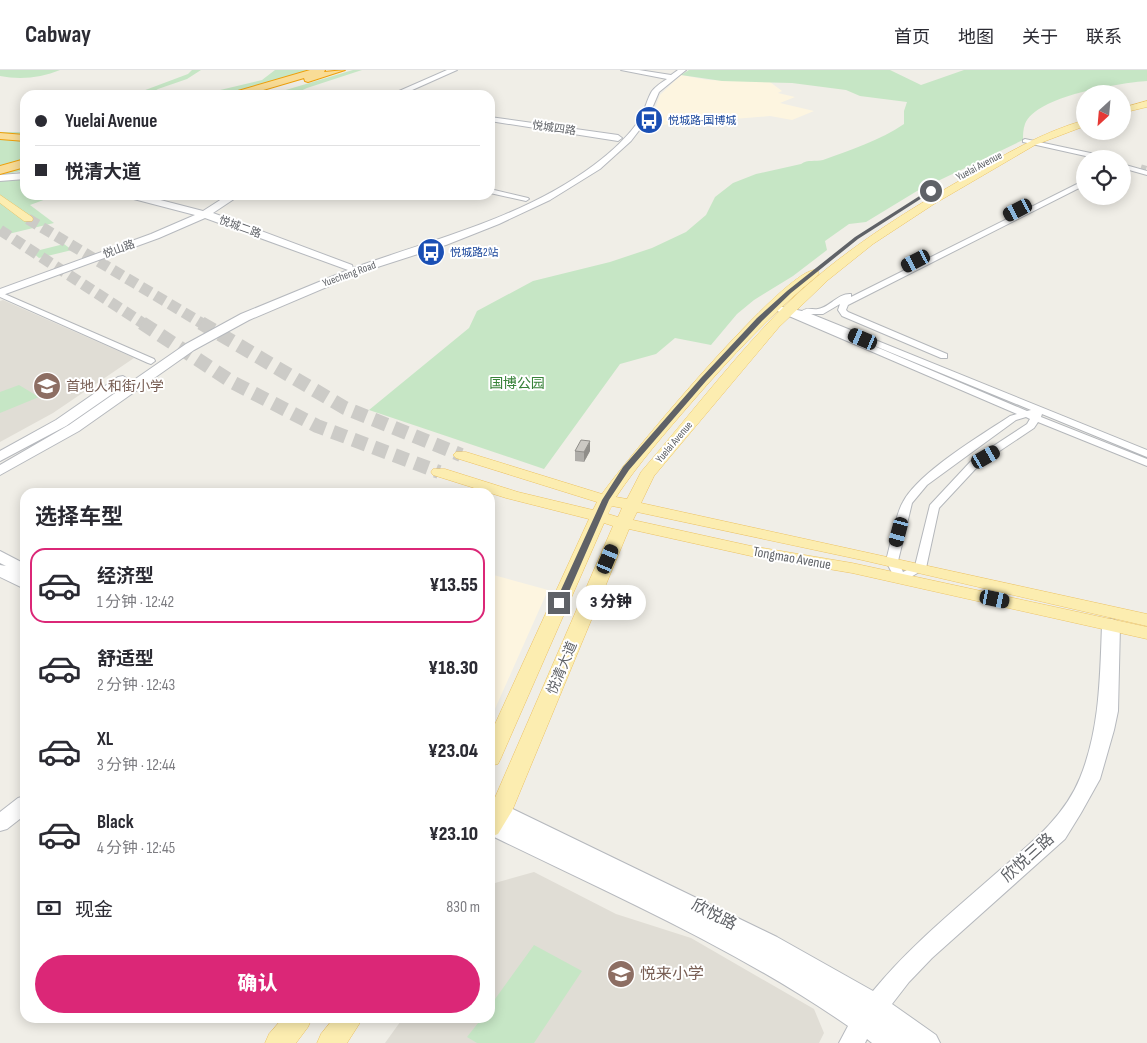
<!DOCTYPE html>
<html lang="zh">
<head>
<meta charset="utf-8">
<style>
  :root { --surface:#fff; --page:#f7f7f7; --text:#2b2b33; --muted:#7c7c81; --line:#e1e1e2; --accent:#db2777 }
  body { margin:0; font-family:"Sofia Sans Condensed","Noto Sans SC",sans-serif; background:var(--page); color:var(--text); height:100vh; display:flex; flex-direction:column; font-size:19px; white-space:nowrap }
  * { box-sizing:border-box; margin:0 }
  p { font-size:16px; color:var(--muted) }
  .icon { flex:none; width:28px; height:28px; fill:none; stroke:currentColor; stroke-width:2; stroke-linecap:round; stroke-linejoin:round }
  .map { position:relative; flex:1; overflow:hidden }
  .drawer { position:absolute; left:20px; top:418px; width:475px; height:535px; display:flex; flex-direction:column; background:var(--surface); border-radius:15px; box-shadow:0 2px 12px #0003 }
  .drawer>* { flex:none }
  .top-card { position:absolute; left:20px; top:20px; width:475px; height:110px; border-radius:15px; box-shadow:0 2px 12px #0003; display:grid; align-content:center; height:110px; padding:0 15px; background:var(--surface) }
  .needle { width:32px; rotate:206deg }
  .controls { position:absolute; left:1076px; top:15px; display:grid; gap:10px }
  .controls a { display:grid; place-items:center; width:55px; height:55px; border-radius:50%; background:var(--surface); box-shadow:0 2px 12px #0003; font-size:25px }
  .end { position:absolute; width:22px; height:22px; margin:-11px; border:6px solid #5f6267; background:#fff; box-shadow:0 0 0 2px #fff }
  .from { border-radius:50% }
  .bubble { position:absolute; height:35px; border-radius:18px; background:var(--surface); box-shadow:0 2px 12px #0003; font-size:16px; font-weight:800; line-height:35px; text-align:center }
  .car { position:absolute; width:15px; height:30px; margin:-15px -8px; border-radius:6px; box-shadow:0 0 4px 1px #0007; background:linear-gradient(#222 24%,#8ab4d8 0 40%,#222 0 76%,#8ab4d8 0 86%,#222 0) }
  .top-card b { display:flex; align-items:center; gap:18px; height:48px; font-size:19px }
  .top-card b+b { border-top:1px solid var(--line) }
  .top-card i { width:12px; height:12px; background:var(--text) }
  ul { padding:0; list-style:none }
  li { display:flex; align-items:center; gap:15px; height:75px; margin:0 10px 8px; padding:0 5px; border:2px solid transparent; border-radius:15px }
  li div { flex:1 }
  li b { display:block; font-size:19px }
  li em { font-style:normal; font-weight:800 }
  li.on { border-color:var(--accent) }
  li>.icon { width:45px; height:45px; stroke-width:1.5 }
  h2 { padding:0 15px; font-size:22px; line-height:60px }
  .pay { display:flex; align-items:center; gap:12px; height:55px; padding:0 15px; font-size:19px }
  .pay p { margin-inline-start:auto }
  .button { display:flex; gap:10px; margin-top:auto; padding:10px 15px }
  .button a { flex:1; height:58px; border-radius:30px; background:var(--accent); color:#fff; font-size:20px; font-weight:800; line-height:58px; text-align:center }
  header { display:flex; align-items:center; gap:30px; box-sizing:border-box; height:70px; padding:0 25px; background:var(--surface); border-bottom:1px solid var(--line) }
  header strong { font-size:24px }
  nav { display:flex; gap:28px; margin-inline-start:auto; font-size:18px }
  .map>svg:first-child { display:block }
  .commercial { fill:#fdf5e0 }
  .education { fill:#e0ddd5 }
  .green { fill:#c6e6c5 }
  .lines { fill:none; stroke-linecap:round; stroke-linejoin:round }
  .street-tunnel { stroke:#cccbc7; stroke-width:5.5; stroke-dasharray:5.5 3; stroke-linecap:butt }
  .primary-tunnel-far1 { stroke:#cccbc7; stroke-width:11; stroke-dasharray:11 5.5; stroke-linecap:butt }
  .primary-tunnel { stroke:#cccbc7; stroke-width:14; stroke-dasharray:14 8; stroke-linecap:butt }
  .street-casing { stroke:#b4b7bb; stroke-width:2 }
  .secondary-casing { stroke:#b6b9be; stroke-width:2 }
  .primary-casing { stroke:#ecc264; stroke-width:1 }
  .highway-casing { stroke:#ee9f0a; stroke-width:2 }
  .street { fill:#fff; fill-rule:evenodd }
  .secondary { fill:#fff; fill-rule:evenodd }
  .primary { fill:#fcedb0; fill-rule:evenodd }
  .highway { fill:#f9dc96; fill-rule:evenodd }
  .wall { fill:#afada9 }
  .shaded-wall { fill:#8f8d89 }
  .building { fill:#ccc9c4; stroke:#8f8d89 }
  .route { fill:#5f6267 }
  .labels { text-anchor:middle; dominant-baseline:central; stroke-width:4; stroke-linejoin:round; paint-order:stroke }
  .far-transit-label { font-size:11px; fill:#164399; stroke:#fff; text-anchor:start }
  .far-street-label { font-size:11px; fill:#5f6267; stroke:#fff }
  .park-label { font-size:14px; fill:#39833a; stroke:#fff }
  .education-label { font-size:14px; fill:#785e54; stroke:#fff; text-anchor:start }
  .street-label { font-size:14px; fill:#5f6267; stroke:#fff }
  .near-street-label { font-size:16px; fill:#5f6267; stroke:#fff }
  .near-education-label { font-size:16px; fill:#785e54; stroke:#fff; text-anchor:start }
</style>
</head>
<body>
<header>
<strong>Cabway</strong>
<nav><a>首页</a><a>地图</a><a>关于</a><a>联系</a></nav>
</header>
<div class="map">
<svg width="1147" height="973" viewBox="0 0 1147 973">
  <rect width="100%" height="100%" fill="#f0eee7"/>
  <path class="commercial" d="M 681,5 L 708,10 L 770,12 L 782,21 L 778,23 L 795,27 L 780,33 L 814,41 L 792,50 L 770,46 L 649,56 L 660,25 Z
    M 490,504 L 548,520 L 490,650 Z"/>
  <path class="education" d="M 3,230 L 134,288 L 53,343 L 0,372 L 0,231 Z
    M 534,802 L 616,844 L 691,868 L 814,939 L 824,963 L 819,973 L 385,973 L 403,948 L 490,948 L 490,820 L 495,813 Z"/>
  <path class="green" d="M 0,0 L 60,0 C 41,8 20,10 0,6 Z
    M 192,0 L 201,0 L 187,9 L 158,19 L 148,25 L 132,25 L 188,4 Z
    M 275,0 L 314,0 L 221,25 L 199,25 L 262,10 Z
    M 353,0 L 362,0 L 307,18 L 292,25 L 269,25 Z
    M 689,0 L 890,0 L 921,15 L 964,0 L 1147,0 L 1147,11 C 1119,13 1036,26 1025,54 C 1023,59 1023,65 1023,70 L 917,121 L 866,152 L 849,154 L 825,171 L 827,180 L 793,206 L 754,230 L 737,244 L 711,275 L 675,268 L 656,284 L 620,294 L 544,399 L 369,340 L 469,258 L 477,241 L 533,211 L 610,192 L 652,178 L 686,162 L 706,145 L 715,127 L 733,113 L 756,104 L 801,94 C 808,89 815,92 823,90 C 850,80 881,70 904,54 L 904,41 L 907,32 L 860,26 L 846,20 L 792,13 L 722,11 L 681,5 Z
    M 0,62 L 25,62 L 25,100 L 0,106 Z
    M 25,108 L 25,125 L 57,125 L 30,135 L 54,153 L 0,166 L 0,111 Z
    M 64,174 L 72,180 L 39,188 L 32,182 Z
    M 19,315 L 39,327 L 0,343 L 0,322 Z
    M 534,875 L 582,901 L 534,973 L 477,973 L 467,967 L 482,948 L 490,948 L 490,936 Z"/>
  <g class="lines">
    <path class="street-tunnel" d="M 1141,97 L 1147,99"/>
    <path class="primary-tunnel-far1" d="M 28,149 L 203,254
      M 0,160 L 144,254"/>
    <path class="primary-tunnel" d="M 142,253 L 232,312 L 317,356 L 439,402
      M 201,253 L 345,338 L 461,385"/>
    <g class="street-casing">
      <path id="street" d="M 1025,69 L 1109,87 L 1112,89 L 1099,89 L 1023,72 L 1023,70 Z
        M 1122,94 L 1147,101 L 1147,105 L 1122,98 Z
        M 1085,110 L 1085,115 L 848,235 L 846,240 L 848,242 L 947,284 L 947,288 L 941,288 L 842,246 L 838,240 L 840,234 L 823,244 L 811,244 L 1147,380 L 1147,387 L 1042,344 L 1041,347 L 1147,389 L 1147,396 L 1038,352 L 1034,358 L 980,394 L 939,438 L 926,498 L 904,511 L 896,511 L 886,491 C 890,477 896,443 903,432 C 919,402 980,366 1010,346 L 1017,344 L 768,237 L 772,235 L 802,241 C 808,237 812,240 818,239 C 830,237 838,223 851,224 L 851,227 ZM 841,262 L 1031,340 L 1027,341 ZM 1026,347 L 1030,349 L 1027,354 L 972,390 L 930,435 L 915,496 L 903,502 L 898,491 L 912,433 L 927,415 L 1016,350 Z
        M 490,119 L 528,128 L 529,129 L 526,131 L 490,123 Z
        M 0,222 L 154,289 L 155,291 L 151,294 L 148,293 L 0,227 Z"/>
    </g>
    <g class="secondary-casing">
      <path id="secondary" d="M 447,0 L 457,0 L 401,25 L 390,25 Z
        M 621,0 L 639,0 L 671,5 L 678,0 L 686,0 L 659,22 L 647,50 L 631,71 L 600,99 L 550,130 L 499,154 L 446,175 L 362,202 L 249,250 L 194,280 L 79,361 L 0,405 L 0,395 L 69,355 L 186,274 L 241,244 L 348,200 L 205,148 L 159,168 L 0,226 L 0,219 L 151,164 L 195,145 L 126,127 L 124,125 L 141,125 L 203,141 L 228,125 L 240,125 L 213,143 L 352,195 L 353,198 C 434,169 523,148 594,95 C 610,83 629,66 640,49 C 645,40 647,29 652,21 C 656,16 662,12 667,9 Z
        M 490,47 L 618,65 L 622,68 L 618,71 L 490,51 Z
        M 25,103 L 25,109 L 0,111 L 0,105 Z
        M 123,306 L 129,310 L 128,313 L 66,356 L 0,391 L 0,381 L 56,350 L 118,307 Z
        M 0,481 L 25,494 L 25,506 L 22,505 L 25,507 L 25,519 L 0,507 L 0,495 L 6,496 L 0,493 Z
        M 1111,549 L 1117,551 L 1120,555 L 1118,641 L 1114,660 L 1100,709 L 1081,743 L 1065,769 L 932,888 L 909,912 L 892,934 L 936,965 L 940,973 L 872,973 L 867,969 L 865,973 L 839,973 L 848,956 C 737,879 611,824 490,765 L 490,747 L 497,749 L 490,745 L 490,728 L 777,867 L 873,921 C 908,878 951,843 993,806 C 1026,777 1063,750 1080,708 C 1100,659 1100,607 1102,555 L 1105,551 Z
        M 25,726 L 25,745 L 7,759 L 0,761 L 0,742 L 18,728 Z"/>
    </g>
    <g class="primary-casing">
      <path id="primary" d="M 1147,31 L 1147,37 L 1122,43 L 1122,38 Z
        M 1085,50 L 1085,56 L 1035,75 L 934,134 L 873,174 L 828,210 L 779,257 L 654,406 L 641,433 L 1147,544 L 1147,556 L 862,490 L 637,442 L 633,450 L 751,476 L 852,493 L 1147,557 L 1147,569 L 852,503 L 751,486 L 629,459 L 512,741 L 498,764 L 490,767 L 490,739 L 613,456 L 604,453 L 501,688 L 498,694 L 490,696 L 490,665 L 589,449 L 506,428 L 433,405 L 431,402 L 433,399 L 445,399 L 518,422 L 593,440 L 597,432 L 456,388 L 453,385 L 456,382 L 466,382 L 602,424 C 624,392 789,193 817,200 L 819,203 L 817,206 C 771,244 731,287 692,332 C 665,363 639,393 616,427 L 627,429 L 641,402 C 684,352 724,300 769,252 C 825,192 896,147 966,107 C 1004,85 1042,62 1085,50 ZM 612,436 L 622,438 L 618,447 L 608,444 Z
        M 0,125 L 32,147 L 33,149 L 32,151 L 24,151 L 0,133 Z
        M 283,948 L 312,948 L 308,957 L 296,973 L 265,973 L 269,964 Z
        M 334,948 L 363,948 L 347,973 L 317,973 L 321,964 Z"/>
    </g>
    <g class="highway-casing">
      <path id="highway" d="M 310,0 L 325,0 L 324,2 L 345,0 L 308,12 L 305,11 L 304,8 L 246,25 L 230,25 L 231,23 Z
        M 0,63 L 25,65 L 25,71 L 0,69 Z
        M 25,89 L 25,97 L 0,104 L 0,96 Z"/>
    </g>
    <use href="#street" class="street"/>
    <use href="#secondary" class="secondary"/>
    <use href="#primary" class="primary"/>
    <use href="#highway" class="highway"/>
  </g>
  <path class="wall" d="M 575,381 L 590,381 L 584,392 L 575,391 Z"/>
  <path class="shaded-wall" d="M 590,371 L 590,381 L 584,392 L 584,382 Z"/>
  <path class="building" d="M 581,370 L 590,371 L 584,382 L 575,381 Z"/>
  <path class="route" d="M 929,120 L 933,121 L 858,169 L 791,223 L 762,251 L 706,311 L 629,400 L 609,430 L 564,533 L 559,536 L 556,535 L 555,533 L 602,430 L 623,397 L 701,308 L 757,248 L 787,221 L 855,167 Z"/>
  <defs>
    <g id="bus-disc" transform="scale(1.4375)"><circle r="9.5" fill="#1a4fb4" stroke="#fff"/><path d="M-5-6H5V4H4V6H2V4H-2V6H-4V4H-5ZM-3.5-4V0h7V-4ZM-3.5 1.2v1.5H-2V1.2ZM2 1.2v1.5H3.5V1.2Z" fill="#fff"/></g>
    <g id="school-disc" transform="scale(1.4375)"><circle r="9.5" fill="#8d6e63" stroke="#fff"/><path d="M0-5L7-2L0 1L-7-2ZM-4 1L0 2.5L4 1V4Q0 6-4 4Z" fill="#fff"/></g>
  </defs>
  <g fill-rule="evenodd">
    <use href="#bus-disc" x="649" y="50"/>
    <use href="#bus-disc" x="431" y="182"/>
    <use href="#school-disc" x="47" y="316"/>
    <use href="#school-disc" x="621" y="904"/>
  </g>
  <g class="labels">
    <g class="far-transit-label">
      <text x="668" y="50">悦城路·国博城</text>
      <text x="450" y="182">悦城路2站</text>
    </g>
    <g class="far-street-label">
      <text transform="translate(554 58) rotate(8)">悦城四路</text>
      <text transform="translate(979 96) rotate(-28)">Yuelai Avenue</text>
      <text transform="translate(240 157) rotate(20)">悦城二路</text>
      <text transform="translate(119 179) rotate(-20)">悦山路</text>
      <text transform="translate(349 204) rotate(-20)">Yuecheng Road</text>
      <text transform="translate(674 372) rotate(-50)">Yuelai Avenue</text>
    </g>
    <g class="park-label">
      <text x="517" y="313">国博公园</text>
    </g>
    <g class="education-label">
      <text x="66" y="316">首地人和街小学</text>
    </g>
    <g class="street-label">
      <text transform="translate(792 488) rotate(10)">Tongmao Avenue</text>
      <text transform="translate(562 598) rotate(-67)">悦清大道</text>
    </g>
    <g class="near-street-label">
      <text transform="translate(1028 788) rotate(-42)">欣悦三路</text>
      <text transform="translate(714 845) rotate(27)">欣悦路</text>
    </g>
    <g class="near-education-label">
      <text x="640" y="904">悦来小学</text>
    </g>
  </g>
</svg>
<div class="controls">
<a><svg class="needle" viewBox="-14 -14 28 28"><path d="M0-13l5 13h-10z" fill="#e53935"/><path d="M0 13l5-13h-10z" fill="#7c7c81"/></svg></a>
<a><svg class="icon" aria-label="locate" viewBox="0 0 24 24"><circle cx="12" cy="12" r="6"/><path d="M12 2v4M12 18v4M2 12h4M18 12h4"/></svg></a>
</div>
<i class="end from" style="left:931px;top:121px"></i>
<i class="end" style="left:559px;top:533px"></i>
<div class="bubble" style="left:576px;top:515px;width:70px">3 分钟</div>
<i class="car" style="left:1018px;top:140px;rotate:243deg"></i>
<i class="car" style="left:916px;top:191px;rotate:243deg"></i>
<i class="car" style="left:863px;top:269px;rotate:293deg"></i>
<i class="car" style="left:986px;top:387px;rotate:60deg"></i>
<i class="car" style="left:899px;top:462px;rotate:195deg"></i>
<i class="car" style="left:608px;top:489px;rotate:23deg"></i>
<i class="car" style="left:995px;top:529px;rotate:102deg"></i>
<div class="top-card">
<b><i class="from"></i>Yuelai Avenue</b>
<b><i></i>悦清大道</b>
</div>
<section class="drawer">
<h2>选择车型</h2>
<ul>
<li class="on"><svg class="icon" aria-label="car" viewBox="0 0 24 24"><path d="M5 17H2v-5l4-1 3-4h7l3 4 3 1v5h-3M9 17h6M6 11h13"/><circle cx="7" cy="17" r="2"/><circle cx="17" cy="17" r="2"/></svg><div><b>经济型</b><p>1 分钟 · 12:42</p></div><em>¥13.55</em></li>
<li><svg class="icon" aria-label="car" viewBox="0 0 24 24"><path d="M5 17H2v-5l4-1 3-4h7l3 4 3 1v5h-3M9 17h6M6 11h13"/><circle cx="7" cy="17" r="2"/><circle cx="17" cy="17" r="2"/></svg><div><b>舒适型</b><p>2 分钟 · 12:43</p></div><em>¥18.30</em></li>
<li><svg class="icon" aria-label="car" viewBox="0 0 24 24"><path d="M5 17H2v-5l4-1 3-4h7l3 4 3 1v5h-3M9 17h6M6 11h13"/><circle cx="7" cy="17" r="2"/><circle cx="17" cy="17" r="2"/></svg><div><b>XL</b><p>3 分钟 · 12:44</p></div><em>¥23.04</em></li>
<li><svg class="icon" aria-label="car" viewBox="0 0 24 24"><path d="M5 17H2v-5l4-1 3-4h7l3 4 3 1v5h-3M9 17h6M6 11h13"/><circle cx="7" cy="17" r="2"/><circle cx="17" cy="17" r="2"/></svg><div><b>Black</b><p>4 分钟 · 12:45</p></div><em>¥23.10</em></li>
</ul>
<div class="pay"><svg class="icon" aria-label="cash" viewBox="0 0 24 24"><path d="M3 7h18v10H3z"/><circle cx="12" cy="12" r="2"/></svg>现金<p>830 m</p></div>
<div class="button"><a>确认</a></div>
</section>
</div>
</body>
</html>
